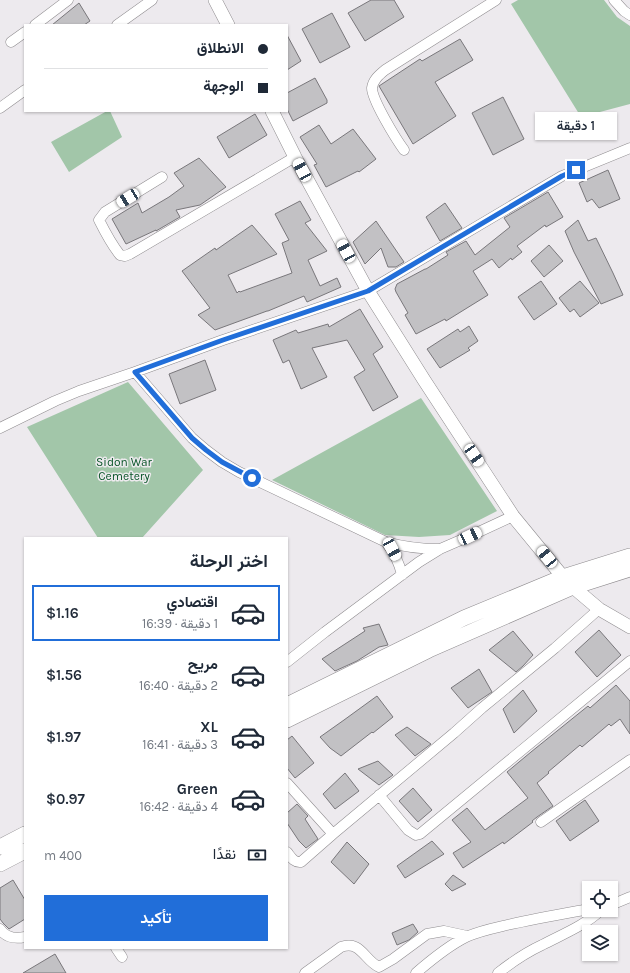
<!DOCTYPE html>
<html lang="ar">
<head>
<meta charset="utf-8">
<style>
  :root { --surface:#fff; --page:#f6f6f7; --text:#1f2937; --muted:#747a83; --line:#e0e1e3; --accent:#216ed9 }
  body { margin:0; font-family:Karla,Vazirmatn,sans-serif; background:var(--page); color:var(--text); direction:rtl; height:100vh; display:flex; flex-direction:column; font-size:15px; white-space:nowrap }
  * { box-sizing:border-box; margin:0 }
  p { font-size:13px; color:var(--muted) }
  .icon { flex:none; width:22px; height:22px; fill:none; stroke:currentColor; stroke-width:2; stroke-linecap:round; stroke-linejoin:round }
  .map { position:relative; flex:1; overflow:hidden; direction:ltr }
  .panel { position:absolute; left:24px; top:537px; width:264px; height:412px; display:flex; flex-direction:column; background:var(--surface); border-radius:0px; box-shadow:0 1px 3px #0004; direction:rtl }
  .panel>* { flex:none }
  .guide { position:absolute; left:24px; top:24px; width:264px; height:88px; border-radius:0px; box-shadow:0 1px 3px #0004; direction:rtl; display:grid; align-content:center; height:88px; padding:0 20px; background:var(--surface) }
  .buttons { position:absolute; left:582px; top:881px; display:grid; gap:8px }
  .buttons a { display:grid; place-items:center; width:36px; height:36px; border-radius:0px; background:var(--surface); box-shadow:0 1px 3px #0004; font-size:20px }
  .end { position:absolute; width:18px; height:18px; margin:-9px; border:5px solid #216ed9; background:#fff; box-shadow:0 0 0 2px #fff }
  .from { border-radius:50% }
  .bubble { position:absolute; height:28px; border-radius:0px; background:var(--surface); box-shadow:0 1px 3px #0004; font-size:13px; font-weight:600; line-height:28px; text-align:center; direction:rtl }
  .car { position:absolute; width:12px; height:24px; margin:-12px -6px; border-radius:5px; box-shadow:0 0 3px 1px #0007; background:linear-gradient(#fff 24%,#345 0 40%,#fff 0 76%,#345 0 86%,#fff 0) }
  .guide b { display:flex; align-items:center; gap:14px; height:38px; font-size:15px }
  .guide b+b { border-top:1px solid var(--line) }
  .guide i { width:10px; height:10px; background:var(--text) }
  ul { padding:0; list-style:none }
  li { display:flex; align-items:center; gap:12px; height:56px; margin:0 8px 6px; padding:0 12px; border:2px solid transparent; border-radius:0px }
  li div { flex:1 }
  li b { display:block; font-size:15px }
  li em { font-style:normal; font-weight:600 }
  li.selected { border-color:var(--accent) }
  li>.icon { width:36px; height:36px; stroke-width:1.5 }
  h2 { padding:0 20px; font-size:18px; line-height:48px }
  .pay { display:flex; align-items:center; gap:10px; height:44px; padding:0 20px; font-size:15px }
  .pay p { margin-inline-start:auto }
  .button { display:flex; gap:8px; margin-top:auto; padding:8px 20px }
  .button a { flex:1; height:46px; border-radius:0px; background:var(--accent); color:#fff; font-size:16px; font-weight:600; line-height:46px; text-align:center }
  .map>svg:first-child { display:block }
  .green { fill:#a2c6a9 }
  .building { fill:#c2c1c4; stroke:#79777b }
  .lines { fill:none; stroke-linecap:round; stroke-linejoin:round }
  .minor-casing { stroke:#8f8c8f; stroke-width:11 }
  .tertiary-casing { stroke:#8f8c8f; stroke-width:14 }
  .secondary-casing { stroke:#8f8c8f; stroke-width:16 }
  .minor { stroke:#fff; stroke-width:10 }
  .tertiary { stroke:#fff; stroke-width:13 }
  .secondary { stroke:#fff; stroke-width:15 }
  .route { stroke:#216ed9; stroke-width:5 }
  .labels { text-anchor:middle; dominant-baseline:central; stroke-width:3; stroke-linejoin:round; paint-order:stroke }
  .park-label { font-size:12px; fill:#095528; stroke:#edeaee }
</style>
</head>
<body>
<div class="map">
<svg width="630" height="973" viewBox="0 0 630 973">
  <rect width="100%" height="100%" fill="#edeaee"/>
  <path class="green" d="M 518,0 L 604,0 L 617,17 L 630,26 L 630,104 L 581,117 L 511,4 Z
    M 107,111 L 110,111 L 122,137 L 69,172 L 51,142 Z
    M 128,382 L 203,470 L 142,538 L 98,538 L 27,427 Z
    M 421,398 L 497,511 L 450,535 L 419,537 L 385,535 L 272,480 Z"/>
  <path class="building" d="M 371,0 L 394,0 L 404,17 L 365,41 L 348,13 Z
    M 79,3 L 90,21 L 84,25 L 52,25 Z
    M 332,13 L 350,47 L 320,63 L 302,29 Z
    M 287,35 L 301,61 L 287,70 Z
    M 460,39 L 473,60 L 435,82 L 456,116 L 413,144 L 379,86 L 420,59 L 422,61 Z
    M 315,78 L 327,100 L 327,103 L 293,121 L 287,109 L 287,93 Z
    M 503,97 L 524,139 L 493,155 L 472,113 Z
    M 255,114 L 267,135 L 229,158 L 217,137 Z
    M 319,125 L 331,144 L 353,129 L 376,159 L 359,172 L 358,171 L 326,187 L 314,165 L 317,164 L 300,137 Z
    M 199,158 L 226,187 L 200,205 L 176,210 L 180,217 L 156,231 L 156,230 L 126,244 L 112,219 L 138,203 L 142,213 L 169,197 L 184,186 L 174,173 Z
    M 608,170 L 620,199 L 599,208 L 592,199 L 587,202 L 579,183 Z
    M 548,192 L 563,217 L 546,227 L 545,225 L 517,246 L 522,252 L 512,260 L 511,258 L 499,268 L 492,259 L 473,271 L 488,295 L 446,321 L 445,319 L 416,334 L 405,315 L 408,313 L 396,292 L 395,289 L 397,284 L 425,269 L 426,269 L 448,255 L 446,252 L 466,241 L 475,255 L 510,227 L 504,218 Z
    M 300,201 L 311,220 L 305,223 L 327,251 L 308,260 L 320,286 L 337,278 L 341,287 L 307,302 L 304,296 L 268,311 L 267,311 L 215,330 L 198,315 L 210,308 L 182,271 L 215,248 L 216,250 L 252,225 L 277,254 L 228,275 L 237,293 L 239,291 L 240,292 L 292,273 L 282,243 L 289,240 L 275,214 Z
    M 445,203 L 462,228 L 440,241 L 426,217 Z
    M 578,220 L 588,241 L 596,238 L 613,273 L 623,295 L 601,304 L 574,252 L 565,231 Z
    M 376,221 L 404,262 L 396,267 L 388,267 L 381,248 L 365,264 L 353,242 Z
    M 549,245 L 563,261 L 544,277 L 531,261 Z
    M 541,281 L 557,304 L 534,320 L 518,297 Z
    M 580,281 L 599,303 L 580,317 L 574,309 L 570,312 L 559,298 Z
    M 360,309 L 383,347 L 373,354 L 398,397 L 373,411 L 354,377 L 365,370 L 347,340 L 312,348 L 327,377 L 301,389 L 289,360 L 283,363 L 273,340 L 296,330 L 298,333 L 328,324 L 329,327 Z
    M 469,326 L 478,341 L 468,348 L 470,350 L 440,368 L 427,349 L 458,329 L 460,332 Z
    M 205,360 L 216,390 L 180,404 L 169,374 Z
    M 379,624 L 388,645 L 379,647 L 357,661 L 335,671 L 322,659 L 365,631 L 363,628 Z
    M 599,630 L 621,655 L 597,677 L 575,652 Z
    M 513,631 L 533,655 L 523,666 L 516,672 L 489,650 Z
    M 479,669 L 492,692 L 468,708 L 451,688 Z
    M 616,685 L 630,701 L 630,734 L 620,719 L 611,726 L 609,724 L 582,747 L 580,745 L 548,772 L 549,773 L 537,783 L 553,806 L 537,817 L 532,821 L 533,822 L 504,844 L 503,842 L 463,868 L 453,853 L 471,842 L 452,820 L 467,808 L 485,830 L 528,798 L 507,772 L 531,752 L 588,706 L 590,708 Z
    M 523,690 L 537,711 L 514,733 L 503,709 Z
    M 377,696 L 393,717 L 373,733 L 372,732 L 341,756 L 330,748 L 320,737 L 344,720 Z
    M 407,727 L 431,744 L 415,756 L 395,735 Z
    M 292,736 L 314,763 L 295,778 L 287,768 L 287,740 Z
    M 378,761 L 393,775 L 379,785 L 358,769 Z
    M 345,773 L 359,791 L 335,809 L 323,794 Z
    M 413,788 L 432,810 L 418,822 L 399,801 Z
    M 585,800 L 599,821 L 570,841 L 556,821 Z
    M 297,804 L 308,816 L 305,819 L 318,839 L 306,848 L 299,841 L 287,823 L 287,813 Z
    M 432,841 L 444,854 L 405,878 L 397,866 Z
    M 347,842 L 369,864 L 354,884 L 331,862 Z
    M 453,875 L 466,884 L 452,891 L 445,884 Z
    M 13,880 L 25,900 L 25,919 L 9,929 L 3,923 L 0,919 L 0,888 Z
    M 413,924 L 418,932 L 409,940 L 397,945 L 392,933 Z
    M 55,954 L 66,973 L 23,973 Z"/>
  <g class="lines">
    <g class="minor-casing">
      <path id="minor" d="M 614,0 L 624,11 L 630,15
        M 35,25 L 68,0
        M 117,25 L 152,0
        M 11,42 L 25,32
        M 0,108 L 25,90
        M 404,150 C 396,139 372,100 372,88 C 373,80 379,75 385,70 L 496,0
        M 162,177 L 105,212 L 99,220 C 105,232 112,245 120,255 L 125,256 L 130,254 L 295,157
        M 135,372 L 192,438 L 206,450 L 222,462 L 239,472 L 386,542 C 404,547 421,549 440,549
        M 0,428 L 55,401 L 79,391 L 135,372 L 223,340 L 368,291 L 562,176 L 630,148
        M 386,542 C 394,552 399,562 402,575
        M 287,662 L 325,632 L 419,562 L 440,549 L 470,536 L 513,516
        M 287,783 L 333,834 L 454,733 L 482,708 L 555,648 L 599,609
        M 379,795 L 408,830 L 416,835 L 420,834 L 630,661
        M 541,822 L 630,760
        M 287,852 C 291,857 294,863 301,862 L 333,834
        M 611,905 L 630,897
        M 0,929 C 6,938 15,939 25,937
        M 116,948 L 122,957
        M 305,973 L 341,947 C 361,940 364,960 379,967 L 393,959 L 427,934 L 444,931 L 467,936
        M 416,973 C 431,960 448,946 466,937 C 479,931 494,928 507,925 C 534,919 562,914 589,909
        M 498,973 C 512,962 527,952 542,945 C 563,934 584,926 601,910"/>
    </g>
    <g class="tertiary-casing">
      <path id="tertiary" d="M 215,0 L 228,25
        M 272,111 L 295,157 L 368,291 L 424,380 L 513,516 L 563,577
        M 573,587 L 599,609 L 630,627"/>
    </g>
    <g class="secondary-casing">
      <path id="secondary" d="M 287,705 L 464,618 L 563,577 L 630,556
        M 287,720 L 429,650 L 573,587 L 630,569
        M 0,847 L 25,834
        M 0,864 L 25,851"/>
    </g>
    <use href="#minor" class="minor"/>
    <use href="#tertiary" class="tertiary"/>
    <use href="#secondary" class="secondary"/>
  </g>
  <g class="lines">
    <path class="route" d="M 252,478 L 222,462 L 206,450 L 192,438 L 135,372 L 223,340 L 368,291 L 562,176 L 576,170"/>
  </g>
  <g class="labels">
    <g class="park-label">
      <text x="124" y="462">Sidon War<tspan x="124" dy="14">Cemetery</tspan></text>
    </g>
  </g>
</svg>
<div class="buttons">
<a><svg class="icon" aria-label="locate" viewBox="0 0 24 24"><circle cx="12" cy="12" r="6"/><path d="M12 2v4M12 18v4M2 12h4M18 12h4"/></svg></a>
<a><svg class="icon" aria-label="layers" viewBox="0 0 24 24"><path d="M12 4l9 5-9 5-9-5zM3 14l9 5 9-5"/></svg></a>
</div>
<i class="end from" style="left:252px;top:478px"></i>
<i class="end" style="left:576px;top:170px"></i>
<div class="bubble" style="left:535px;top:112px;width:82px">1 دقيقة</div>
<i class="car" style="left:302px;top:170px;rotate:332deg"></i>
<i class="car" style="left:128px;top:198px;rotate:239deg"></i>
<i class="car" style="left:346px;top:251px;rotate:331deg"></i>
<i class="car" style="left:474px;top:455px;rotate:146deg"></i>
<i class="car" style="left:470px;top:536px;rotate:65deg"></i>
<i class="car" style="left:392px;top:549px;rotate:152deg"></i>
<i class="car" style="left:547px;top:557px;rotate:321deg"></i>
<div class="guide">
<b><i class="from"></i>الانطلاق</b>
<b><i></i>الوجهة</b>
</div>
<section class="panel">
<h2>اختر الرحلة</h2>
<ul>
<li class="selected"><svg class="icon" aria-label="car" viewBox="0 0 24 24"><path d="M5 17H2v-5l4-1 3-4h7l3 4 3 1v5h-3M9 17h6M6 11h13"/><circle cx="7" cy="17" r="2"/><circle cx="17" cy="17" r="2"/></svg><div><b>اقتصادي</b><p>1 دقيقة · 16:39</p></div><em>$1.16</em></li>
<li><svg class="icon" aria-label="car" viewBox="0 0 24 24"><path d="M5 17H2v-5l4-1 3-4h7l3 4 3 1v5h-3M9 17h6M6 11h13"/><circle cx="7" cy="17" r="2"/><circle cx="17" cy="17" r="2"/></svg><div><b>مريح</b><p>2 دقيقة · 16:40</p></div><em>$1.56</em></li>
<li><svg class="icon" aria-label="car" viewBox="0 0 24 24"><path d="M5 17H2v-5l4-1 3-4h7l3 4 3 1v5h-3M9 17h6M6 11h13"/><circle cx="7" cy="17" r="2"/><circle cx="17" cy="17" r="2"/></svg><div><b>XL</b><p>3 دقيقة · 16:41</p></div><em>$1.97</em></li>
<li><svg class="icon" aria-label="car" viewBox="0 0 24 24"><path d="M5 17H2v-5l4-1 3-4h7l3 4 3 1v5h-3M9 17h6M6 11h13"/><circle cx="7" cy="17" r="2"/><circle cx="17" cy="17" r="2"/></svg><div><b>Green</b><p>4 دقيقة · 16:42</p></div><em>$0.97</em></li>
</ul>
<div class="pay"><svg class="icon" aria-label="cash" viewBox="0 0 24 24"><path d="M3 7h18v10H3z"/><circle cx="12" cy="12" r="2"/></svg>نقدًا<p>400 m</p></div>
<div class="button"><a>تأكيد</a></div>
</section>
</div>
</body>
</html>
